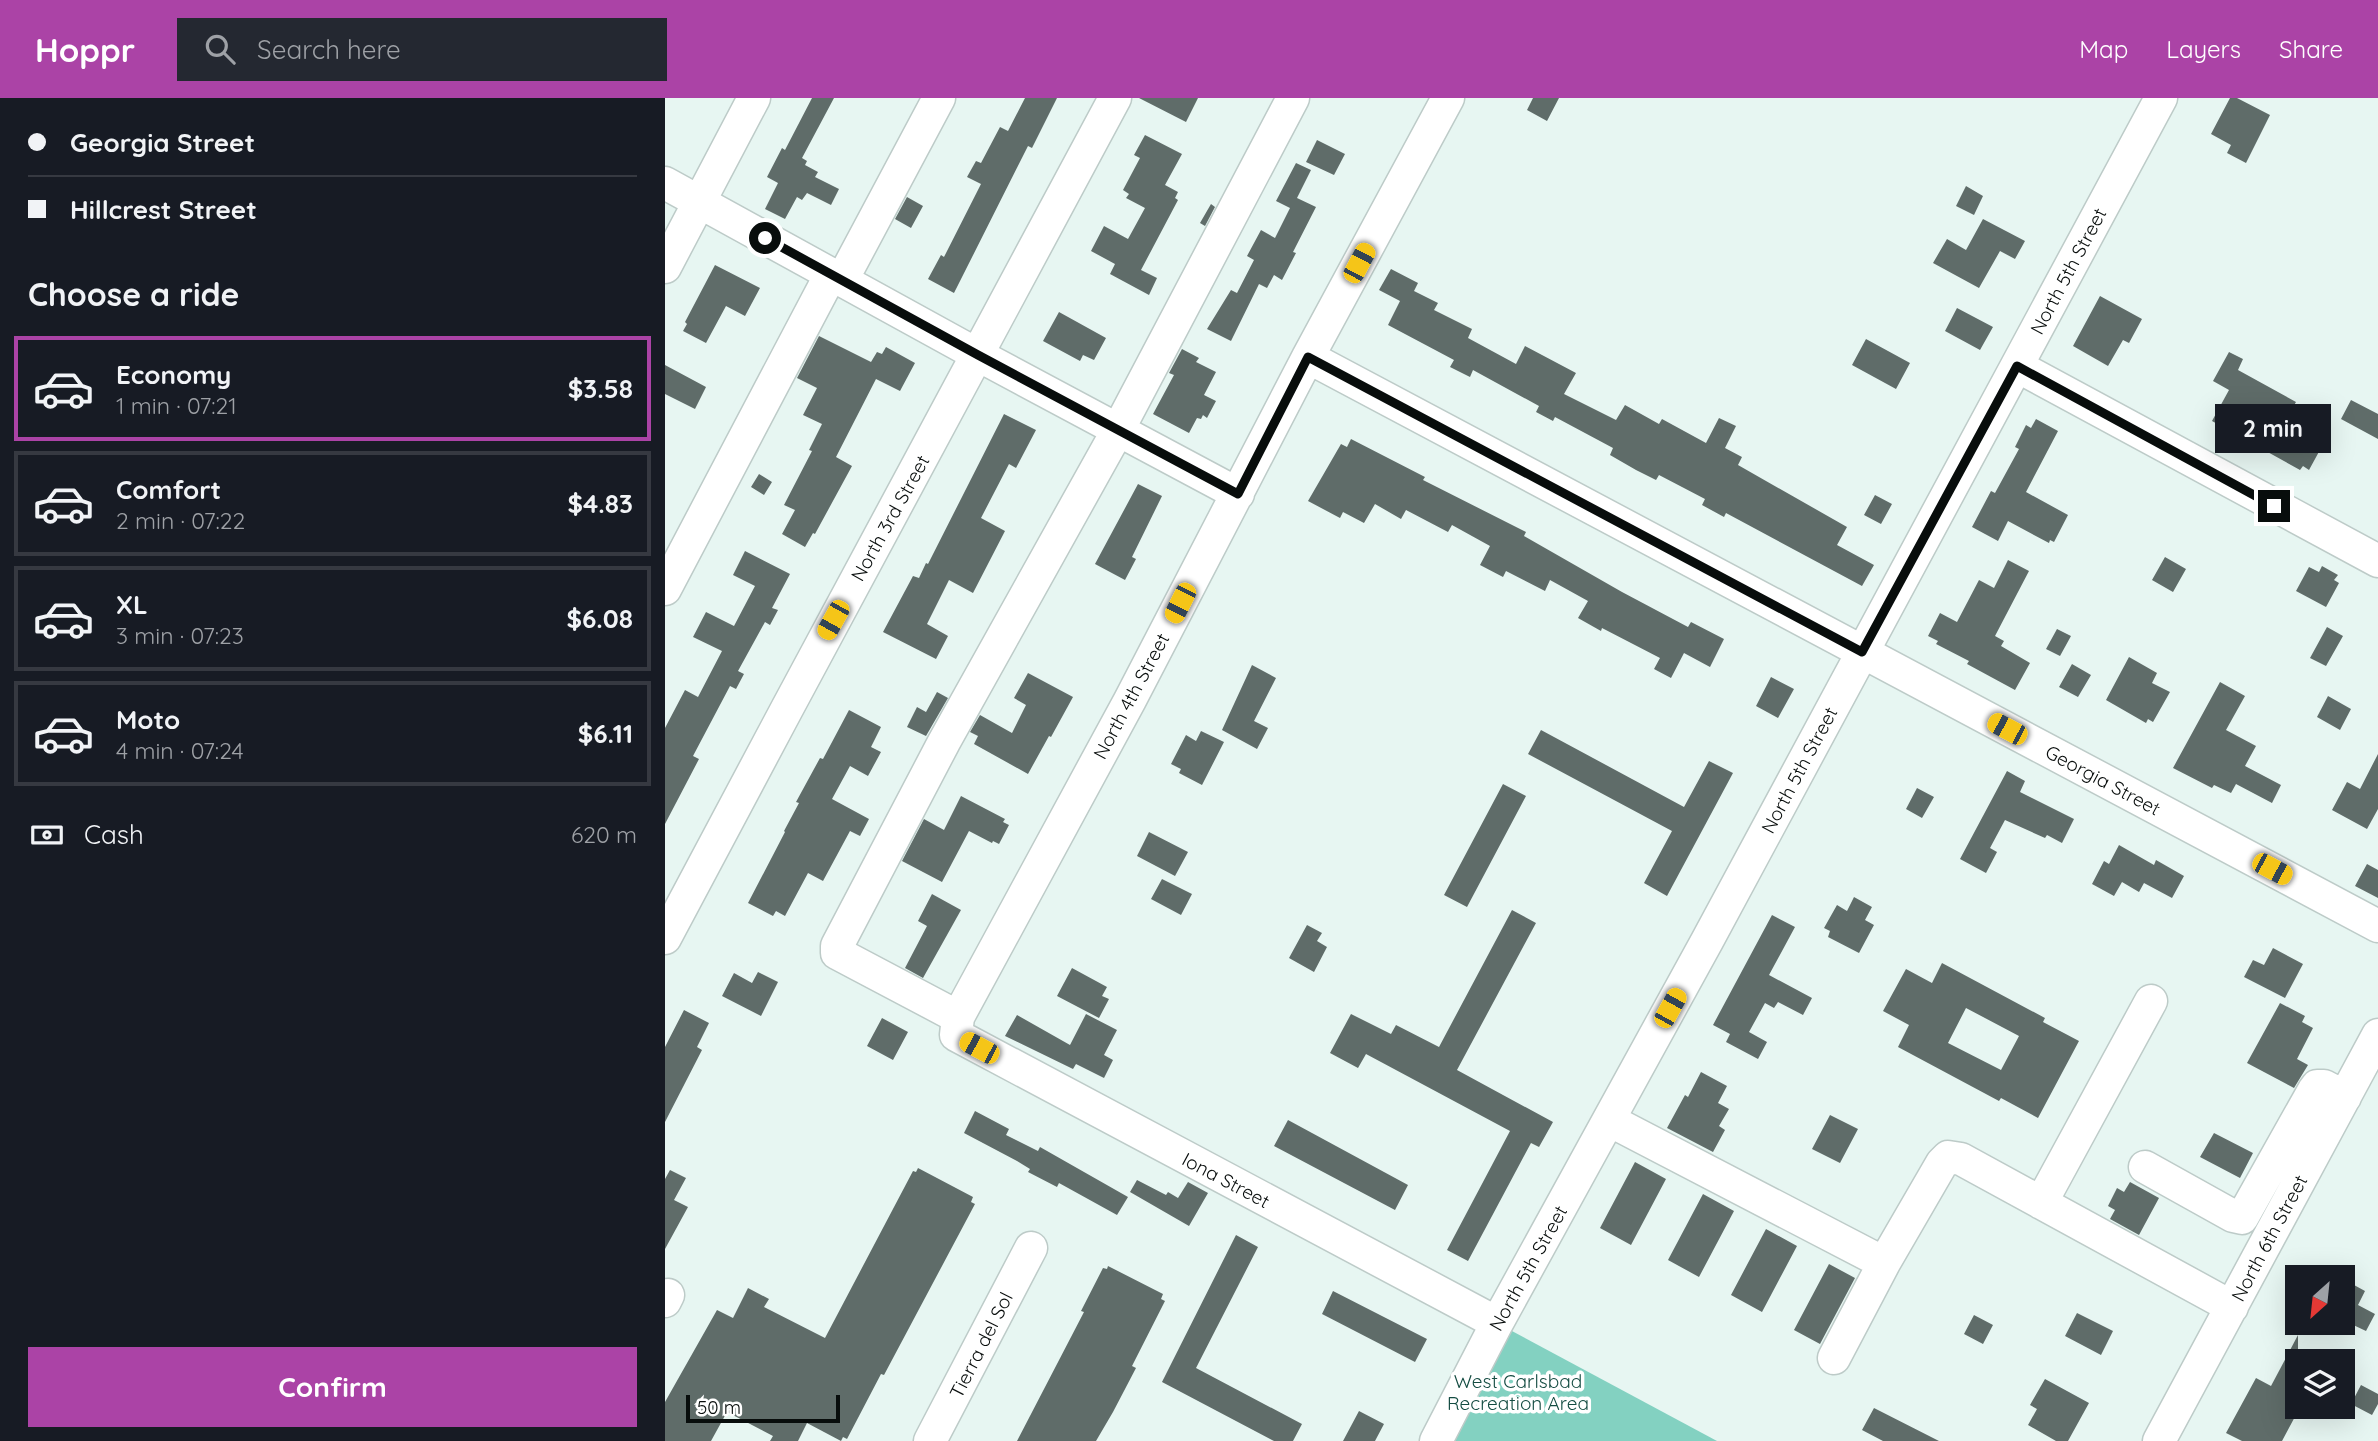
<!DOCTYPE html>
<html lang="en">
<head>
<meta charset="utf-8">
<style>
  :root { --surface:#171b24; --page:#242831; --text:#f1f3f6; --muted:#9ea1a6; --line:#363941; --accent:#ab43a6 }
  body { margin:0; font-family:Quicksand,sans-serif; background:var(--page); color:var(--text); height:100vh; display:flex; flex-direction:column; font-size:26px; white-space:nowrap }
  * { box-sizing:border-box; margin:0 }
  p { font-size:23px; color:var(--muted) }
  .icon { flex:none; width:38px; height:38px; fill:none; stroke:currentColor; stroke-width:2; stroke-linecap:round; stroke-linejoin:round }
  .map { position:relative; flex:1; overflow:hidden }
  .panel { display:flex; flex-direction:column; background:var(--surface); width:665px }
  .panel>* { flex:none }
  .banner { display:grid; align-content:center; height:154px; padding:0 28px; background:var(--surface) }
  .needle { width:46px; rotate:207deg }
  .controls { position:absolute; left:1620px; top:1167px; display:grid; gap:14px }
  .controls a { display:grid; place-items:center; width:70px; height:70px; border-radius:0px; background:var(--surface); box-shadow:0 7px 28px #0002; font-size:35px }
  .scale { position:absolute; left:21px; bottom:18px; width:154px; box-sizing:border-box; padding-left:7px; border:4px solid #080d0c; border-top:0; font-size:19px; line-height:24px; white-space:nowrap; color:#080d0c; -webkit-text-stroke:5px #fff; paint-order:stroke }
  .end { position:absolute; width:32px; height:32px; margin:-16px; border:9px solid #080d0c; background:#fff; box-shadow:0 0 0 4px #fff }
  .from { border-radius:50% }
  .bubble { position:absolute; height:49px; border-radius:0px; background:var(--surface); box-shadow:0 7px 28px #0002; font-size:23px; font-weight:700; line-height:49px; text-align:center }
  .car { position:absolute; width:21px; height:42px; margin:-21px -10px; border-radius:9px; box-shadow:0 0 5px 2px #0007; background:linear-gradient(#f5c518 24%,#345 0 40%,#f5c518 0 76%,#345 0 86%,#f5c518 0) }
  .banner b { display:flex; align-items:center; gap:24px; height:66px; font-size:26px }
  .banner b+b { border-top:2px solid var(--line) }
  .banner i { width:18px; height:18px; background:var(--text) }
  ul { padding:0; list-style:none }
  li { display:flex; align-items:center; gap:21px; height:105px; margin:0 14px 10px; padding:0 14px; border:4px solid var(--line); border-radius:0px }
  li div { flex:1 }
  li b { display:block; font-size:26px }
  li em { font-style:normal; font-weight:700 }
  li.current { border-color:var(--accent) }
  li>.icon { width:63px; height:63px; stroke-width:1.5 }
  h2 { padding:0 28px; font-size:32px; line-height:84px }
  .pay { display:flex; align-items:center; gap:18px; height:77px; padding:0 28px; font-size:26px }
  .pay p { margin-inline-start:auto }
  .button { display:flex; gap:14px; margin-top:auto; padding:14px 28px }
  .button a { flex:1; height:80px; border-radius:0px; background:var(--accent); color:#fff; font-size:28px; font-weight:700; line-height:80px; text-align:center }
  header { display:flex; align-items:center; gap:42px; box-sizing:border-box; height:98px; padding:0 35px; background:var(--accent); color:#fff }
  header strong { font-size:33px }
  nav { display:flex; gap:38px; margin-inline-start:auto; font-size:24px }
  .search { width:490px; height:63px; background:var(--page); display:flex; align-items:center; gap:18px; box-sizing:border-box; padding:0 24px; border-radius:0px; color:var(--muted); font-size:26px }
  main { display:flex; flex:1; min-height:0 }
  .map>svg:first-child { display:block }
  .green { fill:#83d1c1 }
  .building { fill:#5f6c69; fill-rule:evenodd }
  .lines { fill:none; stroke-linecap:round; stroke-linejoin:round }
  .minor-casing { stroke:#bdcbc8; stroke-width:35 }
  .minor { stroke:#fff; stroke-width:32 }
  .route { stroke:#080d0c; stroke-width:9 }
  .labels { text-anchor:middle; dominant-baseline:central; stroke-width:7; stroke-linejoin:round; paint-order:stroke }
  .street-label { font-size:19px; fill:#080d0c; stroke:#fff }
  .park-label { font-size:19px; fill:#144c42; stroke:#fff }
</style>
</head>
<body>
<header>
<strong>Hoppr</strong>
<div class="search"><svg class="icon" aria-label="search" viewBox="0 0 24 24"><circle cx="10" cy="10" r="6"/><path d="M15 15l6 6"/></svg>Search here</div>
<nav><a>Map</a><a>Layers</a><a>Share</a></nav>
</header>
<main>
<section class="panel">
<div class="banner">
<b><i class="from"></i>Georgia Street</b>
<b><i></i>Hillcrest Street</b>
</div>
<h2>Choose a ride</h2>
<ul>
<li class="current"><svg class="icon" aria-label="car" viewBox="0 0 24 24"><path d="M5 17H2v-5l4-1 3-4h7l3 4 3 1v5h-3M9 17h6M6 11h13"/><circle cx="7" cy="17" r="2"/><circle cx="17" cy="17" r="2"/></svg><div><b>Economy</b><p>1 min · 07:21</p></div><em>$3.58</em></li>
<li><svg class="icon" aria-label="car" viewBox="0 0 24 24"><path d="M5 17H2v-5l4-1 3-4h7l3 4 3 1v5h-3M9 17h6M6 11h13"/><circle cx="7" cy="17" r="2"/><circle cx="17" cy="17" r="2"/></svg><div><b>Comfort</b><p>2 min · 07:22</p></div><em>$4.83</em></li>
<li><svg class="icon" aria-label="car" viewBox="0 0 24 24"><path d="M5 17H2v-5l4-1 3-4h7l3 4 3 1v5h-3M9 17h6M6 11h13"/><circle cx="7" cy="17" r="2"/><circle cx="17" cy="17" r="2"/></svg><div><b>XL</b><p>3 min · 07:23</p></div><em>$6.08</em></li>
<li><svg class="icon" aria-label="car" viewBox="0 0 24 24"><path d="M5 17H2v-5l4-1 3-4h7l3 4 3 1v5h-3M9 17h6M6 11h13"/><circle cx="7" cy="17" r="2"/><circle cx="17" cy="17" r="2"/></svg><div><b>Moto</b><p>4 min · 07:24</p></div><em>$6.11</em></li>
</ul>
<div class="pay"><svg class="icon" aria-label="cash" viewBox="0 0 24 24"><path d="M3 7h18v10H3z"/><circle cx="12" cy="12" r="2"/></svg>Cash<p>620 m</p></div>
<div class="button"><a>Confirm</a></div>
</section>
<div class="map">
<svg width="1713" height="1343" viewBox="0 0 1713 1343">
  <rect width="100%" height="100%" fill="#e7f6f2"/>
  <path class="green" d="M 832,1225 L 1052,1343 L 771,1343 Z"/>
  <path class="building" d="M 147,0 L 169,0 L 137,60 L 142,63 L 140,67 L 153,74 L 150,79 L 174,91 L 166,107 L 142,95 L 137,102 L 132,99 L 120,121 L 100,111 L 113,85 L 102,79 L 117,50 L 120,52 Z
    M 360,0 L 392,0 L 367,50 L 363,48 L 289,195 L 263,181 L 276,157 L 279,159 L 316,86 L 302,79 L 311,63 L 316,65 L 335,29 L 343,33 Z
    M 474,0 L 533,0 L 521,24 Z
    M 868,0 L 894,0 L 882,23 L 862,12 Z
    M 1565,0 L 1572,0 L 1605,17 L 1581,65 L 1562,55 L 1566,47 L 1546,36 Z
    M 480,37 L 517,56 L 500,87 L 513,94 L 510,100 L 513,102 L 476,172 L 492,180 L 484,197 L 445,176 L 450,166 L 426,153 L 439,128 L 463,141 L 480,110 L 461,100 L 464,96 L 458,92 L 475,60 L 469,57 Z
    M 652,42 L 680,56 L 669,77 L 641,64 Z
    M 631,65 L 646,72 L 632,100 L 651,109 L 628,154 L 631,155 L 617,182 L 609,177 L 602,190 L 594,186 L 566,243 L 542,231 L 566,192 L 572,195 L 589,162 L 582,158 L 596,132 L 610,140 L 625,110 L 611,103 Z
    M 1301,88 L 1318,98 L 1309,117 L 1291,108 Z
    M 242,99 L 258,108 L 246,130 L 230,121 Z
    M 546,106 L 550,109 L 540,128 L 535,125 Z
    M 1318,121 L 1360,143 L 1350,161 L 1335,153 L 1314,190 L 1268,165 L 1282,141 L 1301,152 Z
    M 50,167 L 95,190 L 80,218 L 61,208 L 41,245 L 18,233 L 22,226 L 20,224 Z
    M 726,171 L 753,185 L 749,193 L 773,205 L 769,212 L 807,231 L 803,240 L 851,266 L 860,248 L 911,275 L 899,296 L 951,322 L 960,307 L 994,326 L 997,321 L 1041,345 L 1054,320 L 1071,328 L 1060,350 L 1077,359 L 1073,367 L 1182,429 L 1172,447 L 1209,467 L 1197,488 L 1061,415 L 1059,419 L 1037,407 L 1040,401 L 994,377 L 991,382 L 971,372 L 945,357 L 948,350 L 890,319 L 888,323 L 871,314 L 874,308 L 808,272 L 805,279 L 785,269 L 789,262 L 723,227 L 735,203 L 714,192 Z
    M 1435,198 L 1477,221 L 1464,245 L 1458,242 L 1443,268 L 1408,248 Z
    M 1292,210 L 1328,229 L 1315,252 L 1280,233 Z
    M 394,214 L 441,240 L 429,262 L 418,257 L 415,263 L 378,243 Z
    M 154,238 L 206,264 L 212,254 L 217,256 L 221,249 L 250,265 L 235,293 L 211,281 L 171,359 L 187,368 L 150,436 L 148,435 L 140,449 L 117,436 L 130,412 L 119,407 L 147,353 L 144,352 L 157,326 L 138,317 L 152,290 L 132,280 Z
    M 1201,241 L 1245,265 L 1231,291 L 1187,267 Z
    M 517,251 L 534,260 L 531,264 L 551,274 L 539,297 L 551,303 L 542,320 L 538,317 L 536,321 L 532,320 L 524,335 L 488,316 L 509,277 L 504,275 Z
    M 1564,254 L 1578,261 L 1573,272 L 1631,304 L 1623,318 L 1662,339 L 1644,372 L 1638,368 L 1635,372 L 1590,347 L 1587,353 L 1563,340 L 1567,334 L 1547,323 L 1564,292 L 1548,283 Z
    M 0,267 L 41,289 L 30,311 L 0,296 Z
    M 1686,302 L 1713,316 L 1713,341 L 1676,321 Z
    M 339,316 L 371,332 L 351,370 L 344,366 L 316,420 L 340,433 L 308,495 L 284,482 L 262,526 L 283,538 L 271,561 L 218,534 L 248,478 L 254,480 L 261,465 L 263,466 Z
    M 1371,321 L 1393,333 L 1361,394 L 1403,417 L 1389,444 L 1385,442 L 1384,445 L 1343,423 L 1333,443 L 1307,429 L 1326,393 L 1330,395 L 1354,351 L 1350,349 L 1361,327 L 1366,330 Z
    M 686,341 L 760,379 L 758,382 L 861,434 L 859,438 L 957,494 L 1023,529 L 1026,524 L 1059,541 L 1045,569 L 1019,555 L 1006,580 L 989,571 L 995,560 L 937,530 L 936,533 L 913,520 L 923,503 L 885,482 L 880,493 L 841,473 L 838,479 L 815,467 L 825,448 L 787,427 L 783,434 L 741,412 L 736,421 L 710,406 L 699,425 L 678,414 L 675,420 L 643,403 L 676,346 L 682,349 Z
    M 94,376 L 107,384 L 99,397 L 86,389 Z
    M 473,386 L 497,398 L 467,459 L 471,461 L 460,482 L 430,466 Z
    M 1210,397 L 1227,406 L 1216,426 L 1199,417 Z
    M 80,453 L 125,476 L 107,510 L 113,512 L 105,527 L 100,524 L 73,573 L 79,576 L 71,591 L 65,588 L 28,658 L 34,661 L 0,726 L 0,630 L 20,592 L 33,599 L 57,553 L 28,539 L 41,514 L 69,528 L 90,488 L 68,477 Z
    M 1500,459 L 1521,471 L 1508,494 L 1487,482 Z
    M 1343,462 L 1364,473 L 1330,538 L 1339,543 L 1336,548 L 1365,565 L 1350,592 L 1302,566 L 1304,563 L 1271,546 L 1273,543 L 1263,538 L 1275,515 L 1292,524 L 1314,482 L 1329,490 Z
    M 1657,468 L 1673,477 L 1669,482 L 1674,485 L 1661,509 L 1631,493 L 1644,469 L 1654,474 Z
    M 1662,529 L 1678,538 L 1661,568 L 1645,560 Z
    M 1392,531 L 1406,538 L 1395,558 L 1381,551 Z
    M 1464,559 L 1492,575 L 1487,585 L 1505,594 L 1488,624 L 1483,621 L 1481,625 L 1441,602 Z
    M 1407,566 L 1426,577 L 1413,599 L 1394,589 Z
    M 587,567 L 611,580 L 589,623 L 603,630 L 592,651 L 557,632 Z
    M 363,575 L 408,599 L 386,639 L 384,638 L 363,676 L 309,646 L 313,638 L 305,634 L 315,617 L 347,635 L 361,607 L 349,600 Z
    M 1106,579 L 1129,591 L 1113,620 L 1091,608 Z
    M 1555,584 L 1580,598 L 1561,632 L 1591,648 L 1580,668 L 1616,687 L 1607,705 L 1571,686 L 1566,695 L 1549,687 L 1547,690 L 1508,670 Z
    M 272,594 L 283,600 L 261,638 L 242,629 L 252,609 L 261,614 Z
    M 1663,598 L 1686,611 L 1675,632 L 1652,619 Z
    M 184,612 L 216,629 L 206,649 L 216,654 L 203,678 L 185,668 L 167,701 L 204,721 L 195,738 L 185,733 L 158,783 L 143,775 L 120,818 L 111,813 L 108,818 L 83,805 L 120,734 L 119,733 L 134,705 L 131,704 L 155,660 L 158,661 Z
    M 876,632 L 1019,709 L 1044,663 L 1068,675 L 1002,798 L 979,785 L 1007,733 L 863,656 Z
    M 536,633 L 559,644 L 537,687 L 514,675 L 516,671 L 506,666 L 521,637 L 531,643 Z
    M 1713,656 L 1713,711 L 1702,731 L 1667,712 L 1682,684 L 1695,691 Z
    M 1342,673 L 1360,683 L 1355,694 L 1409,721 L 1397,745 L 1382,737 L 1380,740 L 1340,722 L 1325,750 L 1332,754 L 1321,775 L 1295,761 Z
    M 838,686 L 861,698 L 802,809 L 779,797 Z
    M 1252,690 L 1269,699 L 1257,720 L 1241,711 Z
    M 296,698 L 340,721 L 338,724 L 344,727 L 334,746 L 328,743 L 327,745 L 304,733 L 277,784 L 237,763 L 259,721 L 279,732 Z
    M 484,734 L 523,754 L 510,778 L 472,758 Z
    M 1454,747 L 1489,767 L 1491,762 L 1519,778 L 1507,800 L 1479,785 L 1474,794 L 1457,784 L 1449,798 L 1427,786 L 1439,763 L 1444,766 Z
    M 1702,766 L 1713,772 L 1713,800 L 1690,788 Z
    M 497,781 L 527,796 L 516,817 L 486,801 Z
    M 267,796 L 296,812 L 258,880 L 240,870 L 262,828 L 253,823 Z
    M 1189,799 L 1207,809 L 1200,822 L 1209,827 L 1194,855 L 1163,839 L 1165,833 L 1159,830 L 1172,807 L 1182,813 Z
    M 847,812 L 871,825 L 792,972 L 888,1024 L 874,1049 L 866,1045 L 803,1163 L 782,1152 L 845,1033 L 701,956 L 693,970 L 665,955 L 686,916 L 726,936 L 731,927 L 774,949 Z
    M 1107,817 L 1130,829 L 1104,877 L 1147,900 L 1138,917 L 1113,904 L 1109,910 L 1100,905 L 1084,934 L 1102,944 L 1093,961 L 1061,944 L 1065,936 L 1048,927 Z
    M 642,827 L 657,835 L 652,843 L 662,849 L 649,874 L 624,860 Z
    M 1608,850 L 1638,866 L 1620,900 L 1579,879 L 1588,862 L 1599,867 Z
    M 1277,865 L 1380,920 L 1378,924 L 1414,943 L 1373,1020 L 1336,1000 L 1334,1003 L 1233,949 L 1244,927 L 1218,913 L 1241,871 L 1267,885 ZM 1301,910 L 1354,938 L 1336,972 L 1283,945 Z
    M 407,870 L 442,889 L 437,898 L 444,901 L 434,920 L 392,898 Z
    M 93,874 L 113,884 L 96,918 L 57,898 L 69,875 L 87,885 Z
    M 1615,905 L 1640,918 L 1637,924 L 1648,930 L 1632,961 L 1643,967 L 1629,990 L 1582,965 Z
    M 19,912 L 44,925 L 32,949 L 37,952 L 0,1024 L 0,949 Z
    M 421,916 L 452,932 L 439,957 L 448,962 L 439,980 L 411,966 L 408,971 L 340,938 L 352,917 L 405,947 Z
    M 217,920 L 243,934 L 228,962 L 202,948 Z
    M 1036,974 L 1062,988 L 1053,1005 L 1064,1011 L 1054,1028 L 1060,1032 L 1048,1054 L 1002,1030 L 1020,997 L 1023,999 Z
    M 310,1013 L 344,1031 L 341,1037 L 373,1053 L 375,1049 L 463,1099 L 452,1117 L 394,1085 L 392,1089 L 363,1074 L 365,1071 L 352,1063 L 299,1035 Z
    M 1165,1017 L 1193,1031 L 1175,1065 L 1147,1051 Z
    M 623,1022 L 743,1087 L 730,1112 L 609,1048 Z
    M 1549,1035 L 1588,1055 L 1575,1080 L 1535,1059 Z
    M 970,1064 L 1001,1081 L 966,1147 L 935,1130 Z
    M 253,1070 L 308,1099 L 306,1104 L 310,1106 L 219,1277 L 216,1276 L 182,1341 L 178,1339 L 176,1343 L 142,1325 L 133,1343 L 105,1343 L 108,1338 L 62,1314 L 46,1343 L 0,1343 L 0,1304 L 52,1212 L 68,1220 L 83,1190 L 104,1201 L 99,1209 L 160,1240 L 248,1073 L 251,1074 Z
    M 5,1072 L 21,1080 L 9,1102 L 23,1109 L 0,1151 L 0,1081 Z
    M 472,1082 L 501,1097 L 503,1094 L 513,1100 L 523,1084 L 543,1095 L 524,1128 L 465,1094 Z
    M 1465,1084 L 1494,1100 L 1474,1137 L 1445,1121 L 1450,1112 L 1443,1108 L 1452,1090 L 1459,1094 Z
    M 1038,1096 L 1069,1113 L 1034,1179 L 1003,1162 Z
    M 1101,1131 L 1132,1148 L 1097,1214 L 1066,1197 Z
    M 571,1137 L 593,1149 L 531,1270 L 637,1326 L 628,1343 L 609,1343 L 497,1284 Z
    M 1164,1166 L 1190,1180 L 1155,1246 L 1129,1232 Z
    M 443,1168 L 498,1196 L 496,1201 L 500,1203 L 467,1268 L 471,1270 L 448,1314 L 431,1343 L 352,1343 L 419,1214 L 416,1213 L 438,1170 L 442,1171 Z
    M 1678,1181 L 1700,1193 L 1693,1207 L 1710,1216 L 1701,1233 L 1684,1225 L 1678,1235 Z
    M 668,1193 L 762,1241 L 750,1264 L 657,1216 Z
    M 1412,1215 L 1448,1233 L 1436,1257 L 1400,1238 Z
    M 1309,1217 L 1328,1227 L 1318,1246 L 1299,1236 Z
    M 1633,1237 L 1633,1313 L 1617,1343 L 1577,1343 L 1561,1335 L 1591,1280 L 1606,1288 Z
    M 1380,1281 L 1424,1305 L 1403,1343 L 1391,1343 L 1363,1327 L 1372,1311 L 1365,1307 Z
    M 1696,1287 L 1713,1296 L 1713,1306 L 1707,1317 L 1686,1306 Z
    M 1209,1310 L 1274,1343 L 1218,1343 L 1197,1332 Z
    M 694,1313 L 719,1326 L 710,1343 L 678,1343 Z"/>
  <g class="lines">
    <g class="minor-casing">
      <path id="minor" d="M 783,0 L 643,259 L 465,602 L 293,919 L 291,937 L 832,1225
        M 0,85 L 313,257 L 573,396
        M 0,169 L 89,0
        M 177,182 L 274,0
        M 643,259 L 1713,828
        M 1352,268 L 1713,463
        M 0,491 L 166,176
        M 0,840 C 148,559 301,281 450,0
        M 293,919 L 172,855 L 172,848 L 279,644 L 453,332 L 628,0
        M 944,1022 L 1219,1165
        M 1480,1069 L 1568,1118 L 1577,1120 L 1649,992 L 1652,988 L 1659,988 L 1680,999
        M 1376,1105 L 1486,903
        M 0,1203 L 3,1197
        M 1169,1260 L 1219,1165 L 1277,1065 L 1283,1059 L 1296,1061 L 1567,1209
        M 265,1343 L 366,1150
        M 771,1343 L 832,1225 L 1042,843 L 1496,0
        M 1494,1343 L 1713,937"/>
    </g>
    <use href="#minor" class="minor"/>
  </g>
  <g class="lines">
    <path class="route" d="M 100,140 L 313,257 L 573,396 L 643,259 L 1197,554 L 1352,268 L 1609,408"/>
  </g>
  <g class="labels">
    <g class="street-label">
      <text transform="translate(1403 173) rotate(-62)">North 5th Street</text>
      <text transform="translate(225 420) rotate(-61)">North 3rd Street</text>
      <text transform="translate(466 598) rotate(-62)">North 4th Street</text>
      <text transform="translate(1134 672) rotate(-62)">North 5th Street</text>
      <text transform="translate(1438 682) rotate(28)">Georgia Street</text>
      <text transform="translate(561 1082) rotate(28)">Iona Street</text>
      <text transform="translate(1604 1140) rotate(-62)">North 6th Street</text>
      <text transform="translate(863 1170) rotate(-61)">North 5th Street</text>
      <text transform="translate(316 1247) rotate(-63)">Tierra del Sol</text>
    </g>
    <g class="park-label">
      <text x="853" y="1283">West Carlsbad<tspan x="853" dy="22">Recreation Area</tspan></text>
    </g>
  </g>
</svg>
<div class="controls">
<a><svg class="needle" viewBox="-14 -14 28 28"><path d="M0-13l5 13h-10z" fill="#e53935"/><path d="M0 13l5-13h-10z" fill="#9ea1a6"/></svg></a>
<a><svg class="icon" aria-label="layers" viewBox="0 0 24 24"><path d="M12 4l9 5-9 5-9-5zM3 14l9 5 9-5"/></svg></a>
</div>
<div class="scale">50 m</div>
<i class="end from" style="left:100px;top:140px"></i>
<i class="end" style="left:1609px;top:408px"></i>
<div class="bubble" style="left:1550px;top:306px;width:116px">2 min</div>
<i class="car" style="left:694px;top:165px;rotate:28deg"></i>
<i class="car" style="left:515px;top:505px;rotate:207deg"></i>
<i class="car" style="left:168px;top:522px;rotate:209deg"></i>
<i class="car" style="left:1342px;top:631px;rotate:298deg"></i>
<i class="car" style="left:1607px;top:771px;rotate:118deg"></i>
<i class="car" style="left:1005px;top:910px;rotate:29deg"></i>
<i class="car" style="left:314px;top:950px;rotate:298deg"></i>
</div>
</main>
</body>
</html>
